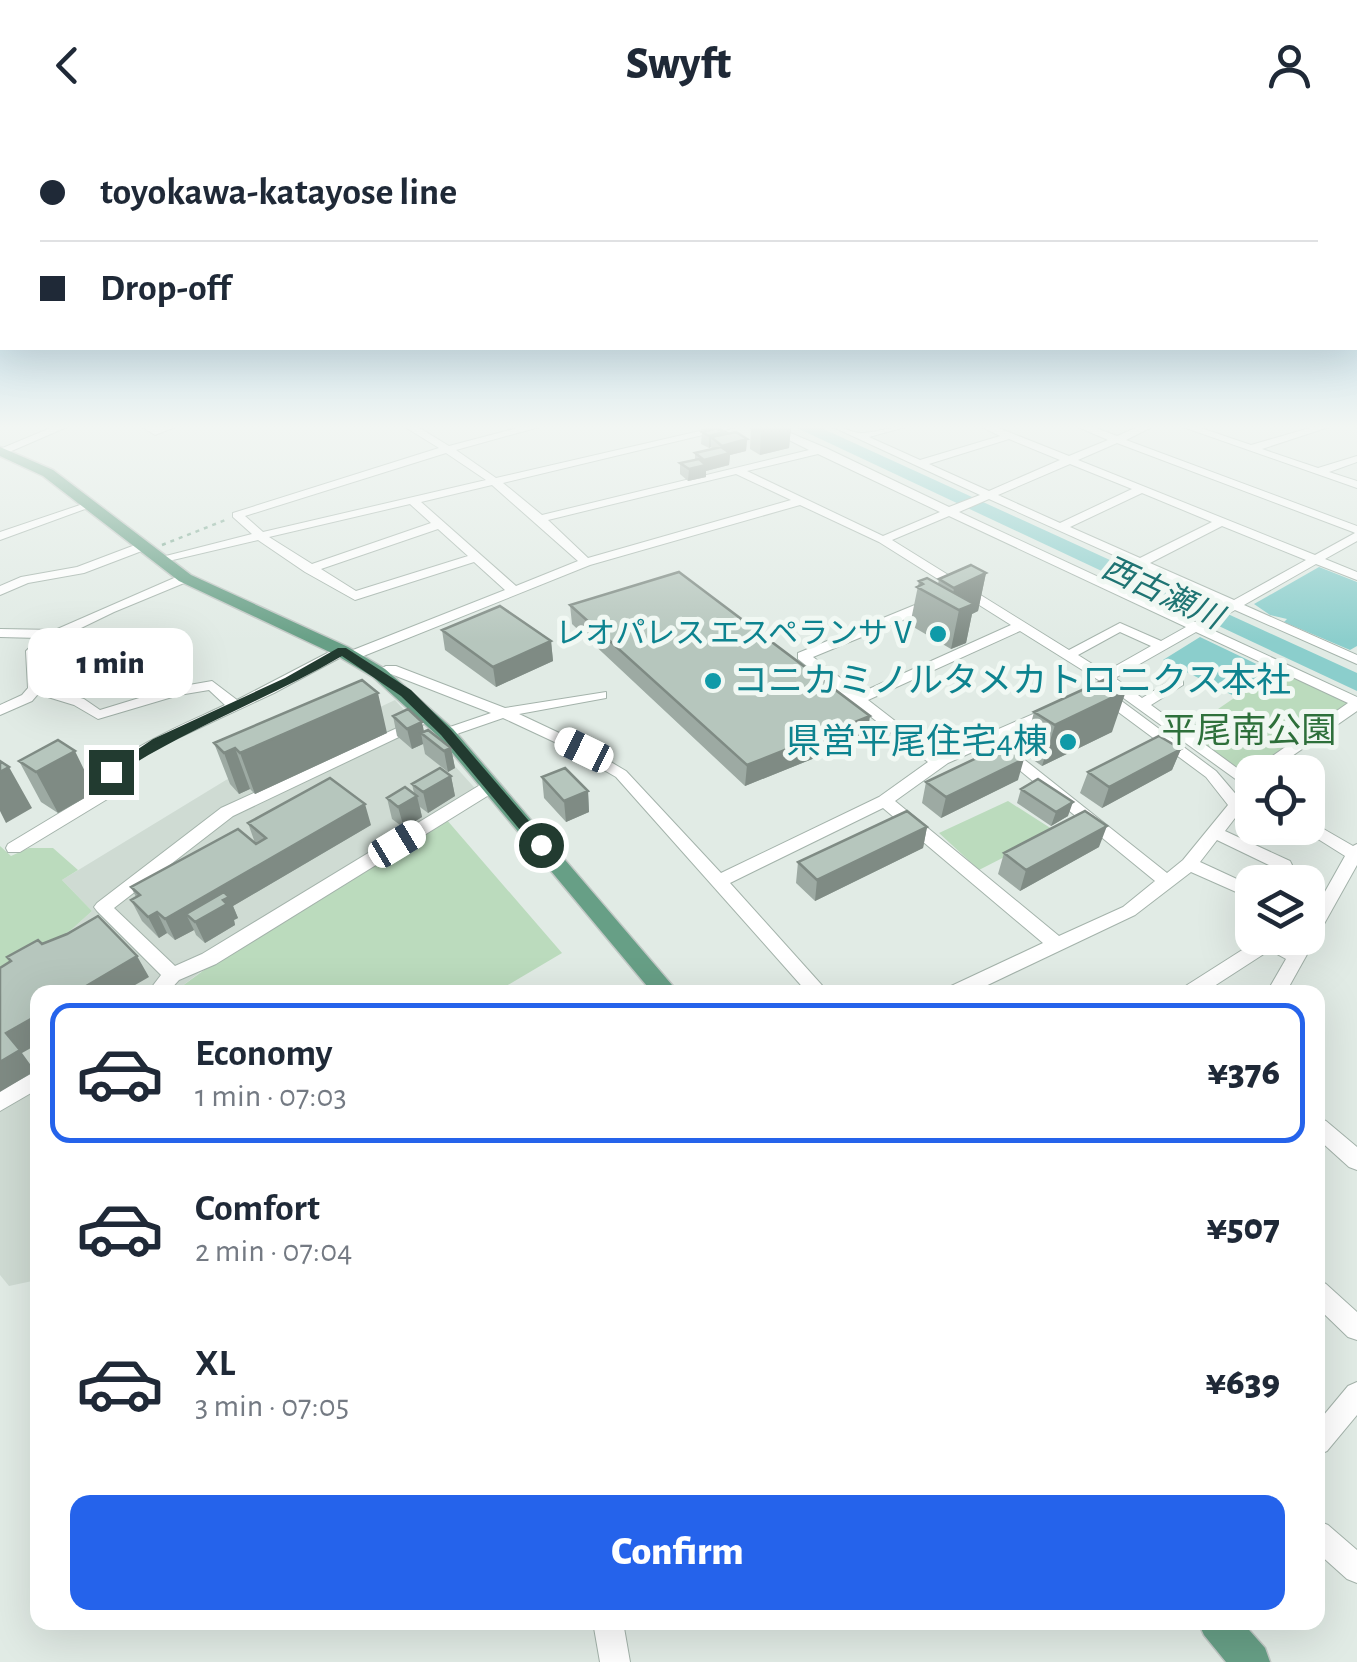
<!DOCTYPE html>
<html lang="en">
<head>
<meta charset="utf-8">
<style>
  :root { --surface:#fff; --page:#f2f2f3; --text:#1f2937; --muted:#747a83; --line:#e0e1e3; --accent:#2563eb }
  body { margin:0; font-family:"Alegreya Sans","Noto Sans JP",sans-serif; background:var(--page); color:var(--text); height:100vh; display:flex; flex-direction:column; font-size:38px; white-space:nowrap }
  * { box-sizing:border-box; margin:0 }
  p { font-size:32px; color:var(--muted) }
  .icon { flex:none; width:55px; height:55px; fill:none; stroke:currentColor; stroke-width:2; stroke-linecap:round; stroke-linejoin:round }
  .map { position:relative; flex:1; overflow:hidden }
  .drawer { position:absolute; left:30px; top:855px; width:1295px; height:645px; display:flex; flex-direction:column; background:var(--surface); border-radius:20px; box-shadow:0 10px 40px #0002 }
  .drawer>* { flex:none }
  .hud { position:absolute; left:0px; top:0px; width:1358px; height:220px; box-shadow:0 10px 40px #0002; display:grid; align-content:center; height:220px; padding:0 40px; background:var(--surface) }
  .buttons { position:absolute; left:1235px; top:625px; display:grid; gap:20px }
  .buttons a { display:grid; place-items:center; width:90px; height:90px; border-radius:20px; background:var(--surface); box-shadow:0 10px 40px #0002; font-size:50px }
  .end { position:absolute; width:45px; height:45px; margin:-22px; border:12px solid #223b30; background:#fff; box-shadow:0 0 0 5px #fff }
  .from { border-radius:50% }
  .bubble { position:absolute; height:70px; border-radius:20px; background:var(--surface); box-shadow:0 10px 40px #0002; font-size:32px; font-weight:800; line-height:70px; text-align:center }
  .car { position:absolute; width:30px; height:60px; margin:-30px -15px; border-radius:12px; box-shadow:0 0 8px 2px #0007; background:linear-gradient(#fff 24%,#345 0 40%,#fff 0 76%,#345 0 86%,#fff 0) }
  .hud b { display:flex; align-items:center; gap:35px; height:95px; font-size:38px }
  .hud b+b { border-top:2px solid var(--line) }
  .hud i { width:25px; height:25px; background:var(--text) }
  ul { padding:18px 0 0; list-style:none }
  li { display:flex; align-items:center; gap:30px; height:140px; margin:0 20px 15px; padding:0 20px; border:5px solid transparent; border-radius:20px }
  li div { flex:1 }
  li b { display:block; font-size:38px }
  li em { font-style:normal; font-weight:800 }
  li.active { border-color:var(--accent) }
  li>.icon { width:90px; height:90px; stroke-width:1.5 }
  .cta { display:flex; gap:20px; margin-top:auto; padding:20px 40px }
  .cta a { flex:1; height:115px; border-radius:20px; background:var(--accent); color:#fff; font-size:40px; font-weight:800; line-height:115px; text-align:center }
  header { display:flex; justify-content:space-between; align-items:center; height:130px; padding:0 40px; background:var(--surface); font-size:45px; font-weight:800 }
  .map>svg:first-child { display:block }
  .built { fill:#cfdbd3 }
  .green { fill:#bbdbbd }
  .water { fill:#8bcecc }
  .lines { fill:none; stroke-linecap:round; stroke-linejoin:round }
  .river { fill:#8bcecc; fill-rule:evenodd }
  .minor-casing { stroke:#a4b3ab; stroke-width:2 }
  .major-casing { stroke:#c1c8c5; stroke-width:3 }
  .path { stroke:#83ad98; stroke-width:2.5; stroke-dasharray:4 5; stroke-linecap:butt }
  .minor { fill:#fff; fill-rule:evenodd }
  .major { fill:#679f86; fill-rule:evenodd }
  .wall { fill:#9daaa3 }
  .shaded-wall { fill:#7f8b84 }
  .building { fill:#b6c6bd; stroke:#7f8b84; stroke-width:2.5 }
  .route { fill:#223b30 }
  .culture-dot { fill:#0f9aa8; stroke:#f1f8f3; stroke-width:4 }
  .labels { text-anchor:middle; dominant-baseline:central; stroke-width:10; stroke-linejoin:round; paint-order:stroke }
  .far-culture-label { font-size:30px; fill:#0d838f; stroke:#f1f8f3; text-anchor:end }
  .far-water-label { font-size:32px; font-style:italic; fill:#1f7473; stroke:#f1f8f3 }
  .culture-label { font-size:35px; fill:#0d838f; stroke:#f1f8f3; text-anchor:start }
  .park-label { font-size:35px; fill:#2e703b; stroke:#f1f8f3 }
</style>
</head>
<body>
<header><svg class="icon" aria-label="back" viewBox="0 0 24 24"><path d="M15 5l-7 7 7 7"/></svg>Swyft<svg class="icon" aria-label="person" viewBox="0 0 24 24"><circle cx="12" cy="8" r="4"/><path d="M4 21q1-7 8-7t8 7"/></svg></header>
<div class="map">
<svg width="1357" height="1532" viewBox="0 0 1357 1532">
  <rect width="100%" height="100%" fill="#e1ebe5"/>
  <path class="built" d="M 395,570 L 482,666 L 211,834 L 174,862 L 38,862 L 37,1150 L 9,1156 L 0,1145 L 0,845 L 71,800 L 92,781 L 62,750 L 226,650 Z"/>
  <path class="green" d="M 1278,538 L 1351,572 L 1248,645 L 1186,601 Z
    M 1008,671 L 1055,701 L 979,740 L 939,703 Z
    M 446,689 L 562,823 L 496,862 L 174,862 L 211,835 Z
    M 0,716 L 11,726 L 29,718 L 53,718 L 78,740 L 62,750 L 92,781 L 71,800 L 0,844 Z"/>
  <path class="water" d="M 1319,437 L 1357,452 L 1357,516 L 1350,520 L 1284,492 L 1287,489 L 1270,485 L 1254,474 Z
    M 1200,507 L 1269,540 L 1232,565 L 1163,530 Z"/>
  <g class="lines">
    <path class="river" d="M 795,297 L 819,297 L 1357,543 L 1357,561 Z"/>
    <g class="minor-casing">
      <path id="minor" d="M 53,297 L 67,297 L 0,326 L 0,319 Z
        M 142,297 L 175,297 L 155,305 Z
        M 405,297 L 418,297 L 449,316 L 521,297 L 539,297 L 456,320 L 496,348 L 717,297 L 736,297 L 503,353 L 542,385 L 809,320 L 763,297 L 776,297 L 826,318 L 949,377 L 980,365 L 833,297 C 844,297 850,302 860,303 C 867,304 892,297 905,297 L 869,307 L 920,330 L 1000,306 L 982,297 L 996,297 L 1069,326 L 1108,310 L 1078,297 L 1093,297 L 1117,306 L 1138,297 L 1152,297 L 1126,310 L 1357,396 L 1357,411 L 1325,429 L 1357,442 L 1357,450 L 1316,434 L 1244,475 L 1357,525 L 1357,534 L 1235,480 L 1206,497 L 1357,567 L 1357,581 L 1269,642 L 1252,644 L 1254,639 L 1348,573 L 1196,502 L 1115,548 L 1142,568 L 1173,549 L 1183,549 L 1183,555 L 1151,575 L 1252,649 L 1252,661 L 1100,551 L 1020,501 L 868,570 L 939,625 L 1047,578 L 1057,578 L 1057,584 L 948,633 L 895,671 L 1059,806 L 1123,777 L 1155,751 L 1001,625 L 998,622 L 1001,619 L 1011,619 L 1167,743 L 1183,730 L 1228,675 L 1206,647 L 1098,567 L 1098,561 L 1108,561 L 1216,641 L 1245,675 L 1225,701 L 1290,731 L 1292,735 L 1278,752 L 1261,752 L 1273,737 L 1217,710 L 1200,732 L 1252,756 L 1252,769 L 1191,742 L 1135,785 L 973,862 L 947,862 L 949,857 L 1043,813 L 883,678 L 730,753 L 828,862 L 807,862 L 616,647 L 561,615 L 503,588 L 451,606 L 441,606 L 441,600 L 491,583 L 391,544 L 379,547 L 372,543 L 386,536 L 396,536 L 505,578 L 606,562 L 606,568 L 519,584 L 572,609 L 626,641 L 721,743 L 879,667 L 928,632 L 798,529 L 798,523 L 927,470 L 937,470 L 937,476 L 813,527 L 860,563 L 1011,495 L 879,412 L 800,375 L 590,435 L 356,529 L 346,529 L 345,525 L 274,563 L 165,614 L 134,632 L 112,651 L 117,657 L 114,665 L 20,722 L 8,722 L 6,718 L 8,714 L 101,658 L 94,651 L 96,648 C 134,614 180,596 225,575 L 209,560 L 179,565 L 98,589 L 74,575 L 38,564 L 32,571 L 0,585 L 0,575 L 22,565 L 28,558 L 26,521 L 39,508 L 0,507 L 0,499 L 55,500 L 181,445 L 189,445 L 189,451 L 114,482 L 44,516 L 40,521 L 42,557 L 84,569 L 100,580 L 172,558 L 212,551 L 237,570 L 337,518 L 347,518 L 348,522 L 505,460 L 474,432 L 355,470 L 305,442 L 258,410 L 160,433 L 154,429 L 252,404 L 233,387 L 233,383 L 439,318 ZM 1009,309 L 1060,330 L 989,361 L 929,334 ZM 1117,313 L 1353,402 L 1355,403 L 1315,425 L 1078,330 ZM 446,323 L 486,350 L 263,402 L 245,386 ZM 818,324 L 940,382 L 883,406 L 747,341 ZM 1070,334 L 1132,359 L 1060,393 L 998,365 ZM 736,344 L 791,370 L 588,428 L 548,390 ZM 492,355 L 578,431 L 516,456 L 421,372 ZM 1142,363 L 1212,392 L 1140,428 L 1070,397 ZM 989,369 L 1225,475 L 1195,492 L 959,382 ZM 410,374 L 431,393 L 312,434 L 269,407 ZM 949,386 L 1186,497 L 1161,511 L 1120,493 L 1069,520 L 892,410 ZM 1222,396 L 1306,430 L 1234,470 L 1150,433 ZM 438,399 L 468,426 L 356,461 L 321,439 ZM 1120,502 L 1151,516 L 1105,542 L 1078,525 Z
        M 1183,297 L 1198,297 L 1251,315 L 1313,297 L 1329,297 L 1262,319 L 1318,338 L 1357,326 L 1357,332 L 1329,342 L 1357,351 L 1357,358 Z
        M 86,373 L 96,375 L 0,410 L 0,402 Z
        M 143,412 L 149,416 L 147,419 L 84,443 L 28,453 L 0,465 L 0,456 L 21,447 L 77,437 Z
        M 417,589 L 424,593 L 422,596 L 233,686 L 114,778 L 175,836 L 202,824 L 485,652 L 497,652 L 499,656 L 497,660 L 216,834 L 179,850 L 168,862 L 148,862 L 161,845 L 97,781 L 94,777 L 97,773 L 221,678 Z
        M 1308,690 L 1353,716 L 1357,714 L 1357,735 L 1286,862 L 1267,862 L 1286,829 L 1270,820 L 1205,862 L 1182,862 L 1184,857 L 1261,808 L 1278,808 L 1294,816 L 1299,808 L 1308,808 L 1308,792 L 1345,726 L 1302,699 L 1308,698 Z
        M 38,940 L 38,959 L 0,981 L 0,961 Z
        M 1318,988 L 1326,991 L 1357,1017 L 1357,1040 L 1349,1037 L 1318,1009 Z
        M 1318,1150 L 1326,1154 L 1357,1182 L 1357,1210 L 1348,1207 L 1318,1178 Z
        M 1357,1252 L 1357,1285 L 1327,1321 L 1318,1325 L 1318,1292 L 1348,1256 Z
        M 1318,1391 L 1328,1395 L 1357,1420 L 1357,1453 L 1347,1449 L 1318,1423 Z
        M 593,1492 L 623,1492 L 630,1532 L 600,1532 Z"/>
    </g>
    <g class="major-casing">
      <path id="major" d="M 0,317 L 53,340 L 191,445 L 348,517 L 385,539 L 453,599 L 678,862 L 652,862 L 439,607 L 373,547 L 336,525 L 179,451 L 43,346 L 0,326 Z
        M 1198,1492 L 1242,1492 L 1265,1518 L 1270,1532 L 1226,1532 L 1204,1505 Z"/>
    </g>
    <path class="path" d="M 162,415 L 228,389"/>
    <use href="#minor" class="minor"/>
    <use href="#major" class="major"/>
  </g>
  <path class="wall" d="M 751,297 L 791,297 L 789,318 L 760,325 L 750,319 Z
    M 702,302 L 725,304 L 747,309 L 746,321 L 730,325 L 729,335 L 706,341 L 706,347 L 688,351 L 680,344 L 680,333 L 695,330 L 695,323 L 712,319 L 711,317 L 709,318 L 701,314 Z
    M 986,443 L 978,481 L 972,484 L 966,513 L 951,519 L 910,495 L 919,451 L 938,454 L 939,449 Z
    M 570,475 L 867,607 L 745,656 L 572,494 Z
    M 442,500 L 551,511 L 553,531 L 496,557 L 445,520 Z
    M 1034,582 L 1112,602 L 1042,636 L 1023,623 Z
    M 393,586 L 451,618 L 455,638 L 448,642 L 425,624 L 423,614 L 412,619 L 397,606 Z
    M 387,603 L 255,664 L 250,659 L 239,664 L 230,654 L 214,613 Z
    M 1181,619 L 1172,640 L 1102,678 L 1080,663 L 1088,642 Z
    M 19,631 L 95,662 L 58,683 L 41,672 Z
    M 451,646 L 455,666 L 428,683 L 420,677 L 422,687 L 404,698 L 392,689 L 387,668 L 414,663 L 412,654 Z
    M 542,647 L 588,661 L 589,682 L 566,692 L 544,668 Z
    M 1018,650 L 941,688 L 922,673 L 926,652 Z
    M 1021,659 L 1068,686 L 1051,696 L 1017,673 Z
    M 248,693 L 371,695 L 233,776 L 238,788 L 234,790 L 235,795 L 205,813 L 196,805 L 194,800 L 175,810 L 167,803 L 159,808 L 142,791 L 131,770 L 136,767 L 131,757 L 255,713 Z
    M 927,697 L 923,718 L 815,771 L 796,753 L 798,732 Z
    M 1099,717 L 1020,761 L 998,744 L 1004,723 Z"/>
  <path class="shaded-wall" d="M 761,297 L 791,297 L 789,318 L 760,325 Z
    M 725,302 L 724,313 L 711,307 L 711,317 L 709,318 L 709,306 Z
    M 747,309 L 746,321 L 730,325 L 729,335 L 706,341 L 706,347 L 688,351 L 689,339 L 704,335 L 704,330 L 722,325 L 722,316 Z
    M 986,443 L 978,481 L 972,484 L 966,513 L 951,519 L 959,480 L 951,476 L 954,458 Z
    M 551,511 L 553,531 L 496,557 L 493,537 Z
    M 1126,561 L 1112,602 L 1042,636 L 1055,595 Z
    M 378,563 L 387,603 L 255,664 L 240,623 Z
    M 870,586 L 867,607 L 745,656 L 747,635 Z
    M 422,592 L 425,606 L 421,603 L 423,614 L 412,619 L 407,599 Z
    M 235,618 L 250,659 L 239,664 L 224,623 Z
    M 451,618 L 455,638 L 448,642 L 444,621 Z
    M 1181,619 L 1172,640 L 1102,678 L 1109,657 Z
    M 75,621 L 95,662 L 58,683 L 36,642 Z
    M 1024,629 L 1018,650 L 941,688 L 946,667 Z
    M 9,637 L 32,678 L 6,693 L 0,681 L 0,642 Z
    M 451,646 L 455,666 L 428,683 L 423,662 Z
    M 588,661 L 589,682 L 566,692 L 564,671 Z
    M 417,666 L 422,687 L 404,698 L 398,677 Z
    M 1073,672 L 1068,686 L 1051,696 L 1056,682 Z
    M 365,674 L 371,695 L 233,776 L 238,788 L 234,790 L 235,795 L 205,813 L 195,792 L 186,784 L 194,800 L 175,810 L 165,789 Z
    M 1107,696 L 1099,717 L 1020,761 L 1026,740 Z
    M 927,697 L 923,718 L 815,771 L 817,750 Z
    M 157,782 L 167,803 L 159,808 L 148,787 Z
    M 137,826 L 149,847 L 123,862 L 76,862 Z
    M 38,885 L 38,914 L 22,923 L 35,941 L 0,962 L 0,932 L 6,903 Z"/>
  <path class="building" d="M 716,298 L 725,302 L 709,306 L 702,302 Z
    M 736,302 L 747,309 L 722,316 L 711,307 Z
    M 721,317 L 730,323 L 704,330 L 695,323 Z
    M 699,329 L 706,335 L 689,339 L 680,333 Z
    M 971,435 L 986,443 L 954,458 L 939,449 Z
    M 679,442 L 870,586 L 747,635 L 570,475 Z
    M 927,448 L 974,474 L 959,480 L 917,457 L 923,454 L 919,451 Z
    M 500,476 L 551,511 L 493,537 L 442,500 Z
    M 1106,549 L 1126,561 L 1055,595 L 1034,582 Z
    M 362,550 L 378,563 L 240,623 L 235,618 L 224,623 L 214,613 Z
    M 408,579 L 422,592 L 407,599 L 393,586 Z
    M 428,600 L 451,618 L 444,621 L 421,603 Z
    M 1159,606 L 1181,619 L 1109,657 L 1088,642 Z
    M 58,610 L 75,621 L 36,642 L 19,631 Z
    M 1004,615 L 1024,629 L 946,667 L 926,652 Z
    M 0,631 L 9,637 L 0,642 Z
    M 440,638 L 451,646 L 423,662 L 412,654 Z
    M 565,638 L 588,661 L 564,671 L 542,647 Z
    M 330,648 L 365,674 L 165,789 L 157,782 L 148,787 L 131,770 L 140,765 L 131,757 L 238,699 L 256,714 L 266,708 L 248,693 Z
    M 1038,649 L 1073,672 L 1056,682 L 1021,659 Z
    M 405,657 L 417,666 L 398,677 L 387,668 Z
    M 907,681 L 927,697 L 817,750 L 798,732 Z
    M 1085,681 L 1107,696 L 1026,740 L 1004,723 Z
    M 224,762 L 229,767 L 223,770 L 227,774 L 195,792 L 186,784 Z
    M 98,786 L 137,826 L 76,862 L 38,862 L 38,885 L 6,903 L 20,920 L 0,932 L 0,838 L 11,831 L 7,827 L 38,810 L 42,814 L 67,804 Z"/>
  <linearGradient id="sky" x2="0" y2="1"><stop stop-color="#83bedd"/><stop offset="0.58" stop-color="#f2f6f3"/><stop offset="1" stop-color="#f2f6f3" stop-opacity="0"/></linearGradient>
  <rect width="1357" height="512" fill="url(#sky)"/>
  <path class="route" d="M 338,518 L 346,518 L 411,560 L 451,600 L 547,712 L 547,719 L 536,719 L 441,605 L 401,566 L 342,526 C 268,569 188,598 116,645 L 104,642 L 153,609 L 285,548 Z"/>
  <g class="culture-dot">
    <circle cx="938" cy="504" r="10"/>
    <circle cx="713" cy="551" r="10"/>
    <circle cx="1068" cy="612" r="10"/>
  </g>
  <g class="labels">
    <g class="far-culture-label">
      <text x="918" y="504">レオパレス エスペランサⅤ</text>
    </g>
    <g class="far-water-label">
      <text transform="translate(1162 463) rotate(25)">西古瀬川</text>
    </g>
    <g class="culture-label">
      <text x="733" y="551">コニカミノルタメカトロニクス本社</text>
      <text x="1048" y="612" text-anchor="end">県営平尾住宅4棟</text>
    </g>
    <g class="park-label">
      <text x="1249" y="601">平尾南公園</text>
    </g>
  </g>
</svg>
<div class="buttons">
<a><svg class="icon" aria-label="locate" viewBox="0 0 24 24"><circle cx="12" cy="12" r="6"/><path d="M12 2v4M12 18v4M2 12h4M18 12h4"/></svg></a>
<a><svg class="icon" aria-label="layers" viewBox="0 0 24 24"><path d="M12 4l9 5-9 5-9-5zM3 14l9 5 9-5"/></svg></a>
</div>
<i class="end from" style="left:541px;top:715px"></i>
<i class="end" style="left:111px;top:642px"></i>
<div class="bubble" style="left:28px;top:498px;width:165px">1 min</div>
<i class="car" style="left:584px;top:620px;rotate:296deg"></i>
<i class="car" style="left:397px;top:714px;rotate:59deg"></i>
<div class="hud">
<b><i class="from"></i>toyokawa-katayose line</b>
<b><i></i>Drop-off</b>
</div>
<section class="drawer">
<ul>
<li class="active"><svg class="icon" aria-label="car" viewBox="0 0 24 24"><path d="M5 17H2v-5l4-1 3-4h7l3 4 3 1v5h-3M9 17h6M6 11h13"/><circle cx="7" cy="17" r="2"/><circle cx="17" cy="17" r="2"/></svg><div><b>Economy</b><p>1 min · 07:03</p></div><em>¥376</em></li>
<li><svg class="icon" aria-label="car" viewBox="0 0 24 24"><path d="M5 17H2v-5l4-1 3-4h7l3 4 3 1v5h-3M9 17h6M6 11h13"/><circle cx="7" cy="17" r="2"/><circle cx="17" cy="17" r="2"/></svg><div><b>Comfort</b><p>2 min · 07:04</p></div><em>¥507</em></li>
<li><svg class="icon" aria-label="car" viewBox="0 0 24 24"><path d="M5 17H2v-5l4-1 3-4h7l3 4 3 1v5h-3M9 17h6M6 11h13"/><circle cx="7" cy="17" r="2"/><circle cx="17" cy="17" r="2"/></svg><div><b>XL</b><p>3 min · 07:05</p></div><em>¥639</em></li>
</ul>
<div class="cta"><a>Confirm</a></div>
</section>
</div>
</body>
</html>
